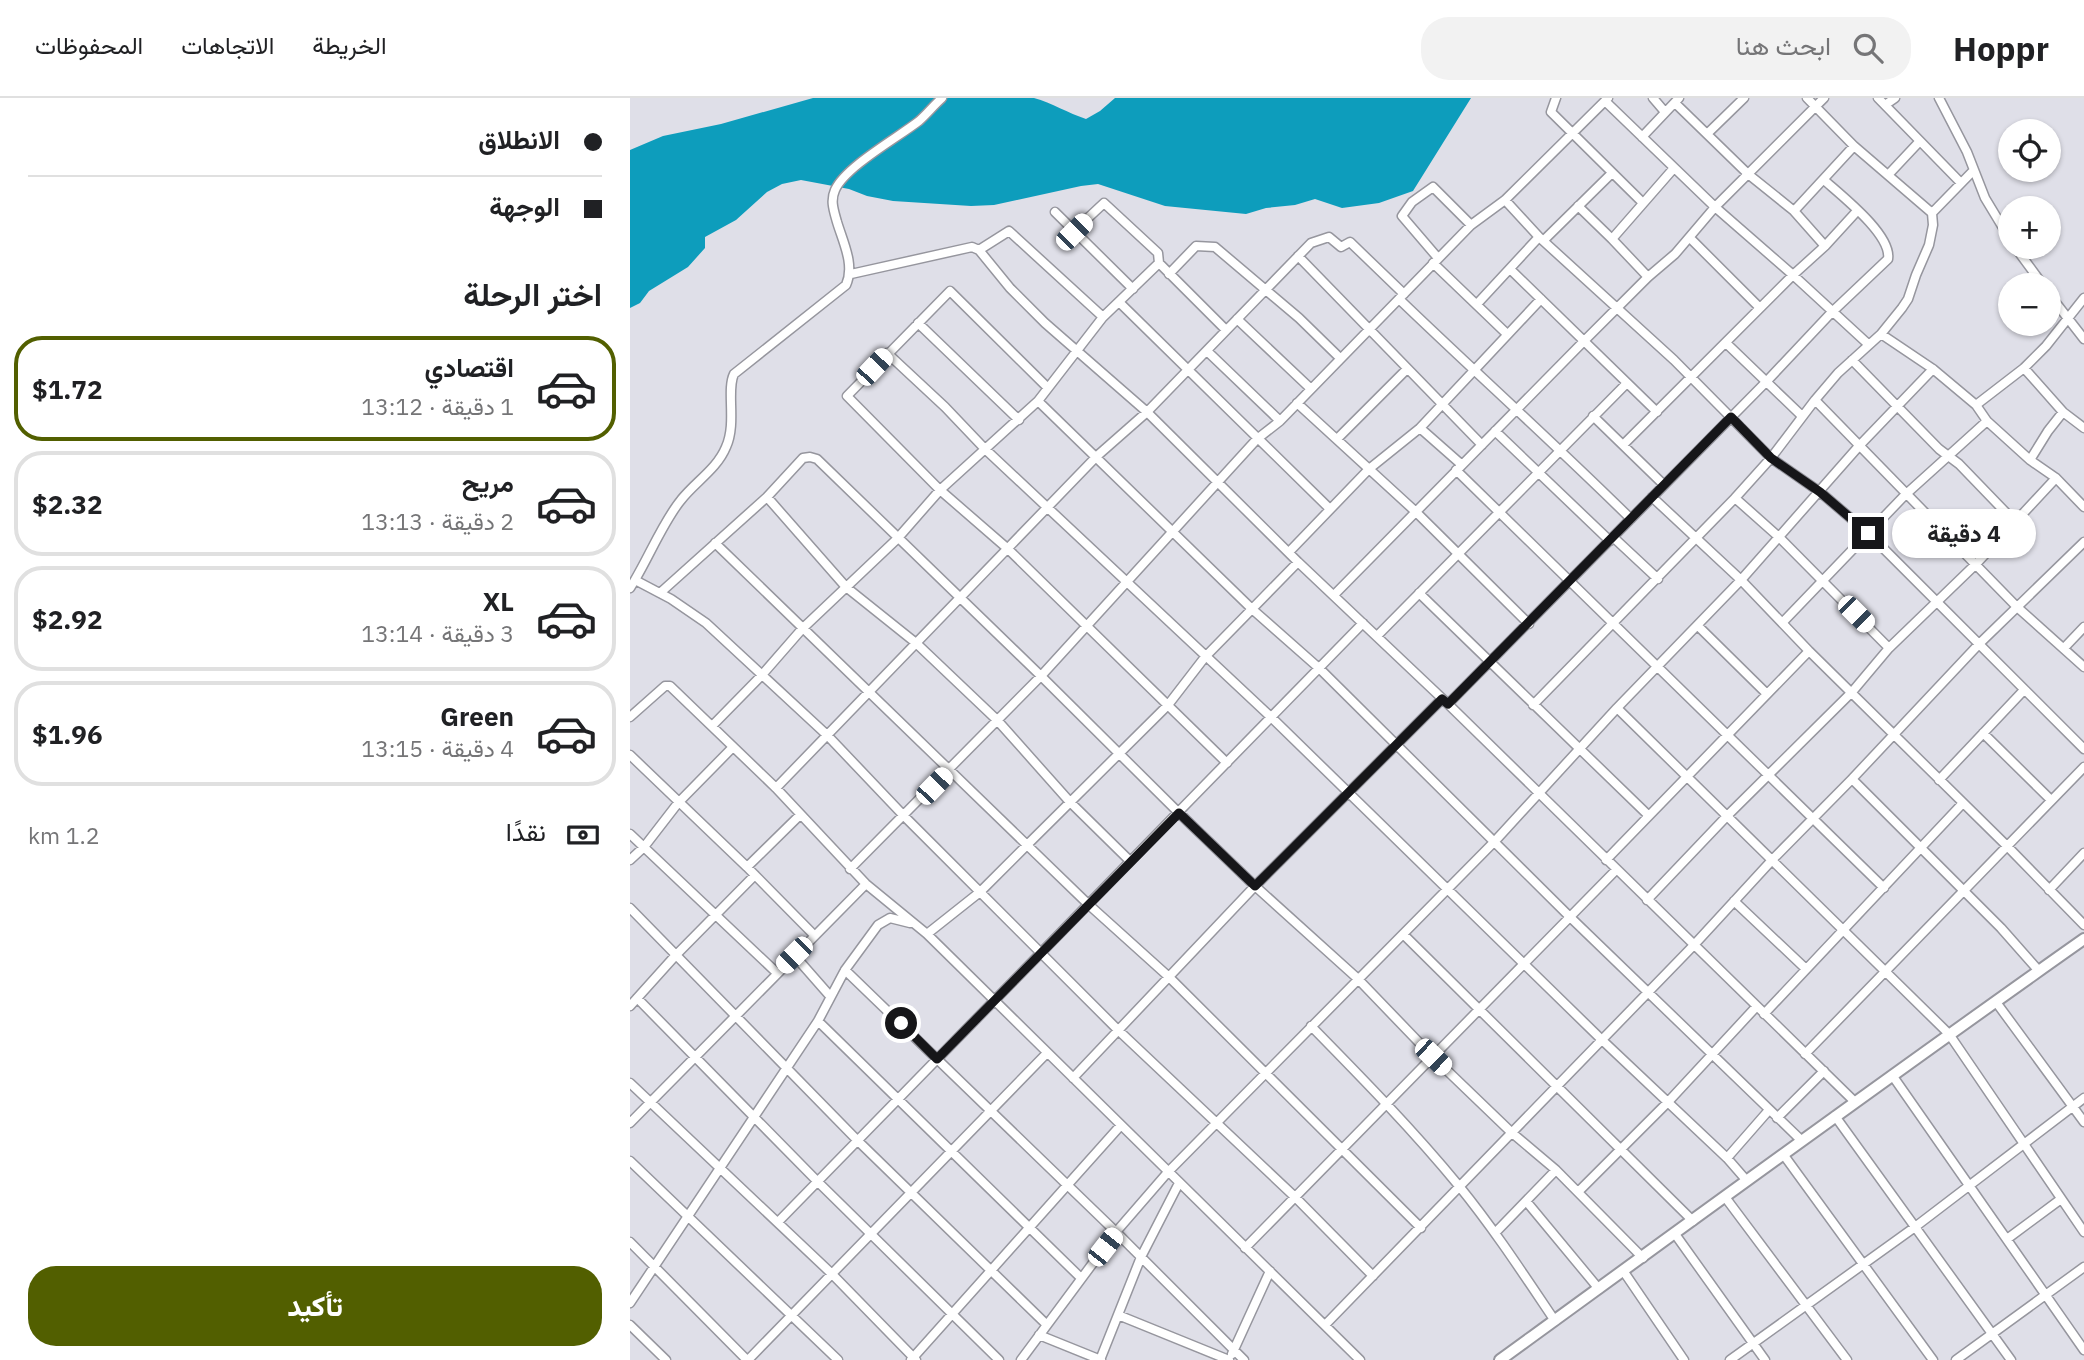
<!DOCTYPE html>
<html lang="ar">
<head>
<meta charset="utf-8">
<style>
  :root { --surface:#fff; --page:#f2f2f2; --text:#202124; --muted:#757577; --line:#e0e0e0; --accent:#525f00 }
  body { margin:0; font-family:"IBM Plex Sans",Vazirmatn,sans-serif; background:var(--page); color:var(--text); direction:rtl; height:100vh; display:flex; flex-direction:column; font-size:26px; white-space:nowrap }
  * { box-sizing:border-box; margin:0 }
  p { font-size:23px; color:var(--muted) }
  .icon { flex:none; width:38px; height:38px; fill:none; stroke:currentColor; stroke-width:2; stroke-linecap:round; stroke-linejoin:round }
  .map { position:relative; flex:1; overflow:hidden; direction:ltr }
  .panel { display:flex; flex-direction:column; background:var(--surface); width:630px }
  .panel>* { flex:none }
  .top-card { display:grid; align-content:center; height:154px; padding:0 28px; background:var(--surface) }
  .buttons { position:absolute; left:1368px; top:21px; display:grid; gap:14px }
  .buttons a { display:grid; place-items:center; width:63px; height:63px; border-radius:50%; background:var(--surface); box-shadow:0 2px 5px #0004; font-size:35px }
  .end { position:absolute; width:32px; height:32px; margin:-16px; border:9px solid #161619; background:#fff; box-shadow:0 0 0 4px #fff }
  .from { border-radius:50% }
  .bubble { position:absolute; height:49px; border-radius:24px; background:var(--surface); box-shadow:0 2px 5px #0004; font-size:23px; font-weight:800; line-height:49px; text-align:center; direction:rtl }
  .car { position:absolute; width:21px; height:42px; margin:-21px -10px; border-radius:9px; box-shadow:0 0 5px 2px #0007; background:linear-gradient(#fff 24%,#345 0 40%,#fff 0 76%,#345 0 86%,#fff 0) }
  .top-card b { display:flex; align-items:center; gap:24px; height:66px; font-size:26px }
  .top-card b+b { border-top:2px solid var(--line) }
  .top-card i { width:18px; height:18px; background:var(--text) }
  ul { padding:0; list-style:none }
  li { display:flex; align-items:center; gap:21px; height:105px; margin:0 14px 10px; padding:0 14px; border:4px solid var(--line); border-radius:28px }
  li div { flex:1 }
  li b { display:block; font-size:26px }
  li em { font-style:normal; font-weight:800 }
  li.current { border-color:var(--accent) }
  li>.icon { width:63px; height:63px; stroke-width:1.5 }
  h2 { padding:0 28px; font-size:32px; line-height:84px }
  .pay { display:flex; align-items:center; gap:18px; height:77px; padding:0 28px; font-size:26px }
  .pay p { margin-inline-start:auto }
  .primary-button { display:flex; gap:14px; margin-top:auto; padding:14px 28px }
  .primary-button a { flex:1; height:80px; border-radius:28px; background:var(--accent); color:#fff; font-size:28px; font-weight:800; line-height:80px; text-align:center }
  header { display:flex; align-items:center; gap:42px; box-sizing:border-box; height:98px; padding:0 35px; background:var(--surface); border-bottom:2px solid var(--line) }
  header strong { font-size:33px }
  nav { display:flex; gap:38px; margin-inline-start:auto; font-size:24px }
  .search { width:490px; height:63px; background:var(--page); display:flex; align-items:center; gap:18px; box-sizing:border-box; padding:0 24px; border-radius:28px; color:var(--muted); font-size:26px }
  main { display:flex; flex:1; min-height:0 }
  .map>svg:first-child { display:block }
  .water { fill:#0d9dbc }
  .lines { fill:none; stroke-linecap:round; stroke-linejoin:round }
  .street-casing { stroke:#96969e; stroke-width:11 }
  .secondary-casing { stroke:#96969e; stroke-width:14 }
  .street { stroke:#fff; stroke-width:8 }
  .secondary { stroke:#fff; stroke-width:10 }
  .route { stroke:#161619; stroke-width:9 }
</style>
</head>
<body>
<header>
<strong>Hoppr</strong>
<div class="search"><svg class="icon" aria-label="search" viewBox="0 0 24 24"><circle cx="10" cy="10" r="6"/><path d="M15 15l6 6"/></svg>ابحث هنا</div>
<nav><a>الخريطة</a><a>الاتجاهات</a><a>المحفوظات</a></nav>
</header>
<main>
<div class="map">
<svg width="1454" height="1262" viewBox="0 0 1454 1262">
  <rect width="100%" height="100%" fill="#dfdfe8"/>
  <path class="water" d="M 183,0 L 404,0 C 422,5 438,15 456,21 L 470,13 L 485,0 L 841,0 L 783,93 L 749,105 L 712,110 L 685,101 L 665,107 L 636,110 L 616,116 L 535,108 L 468,86 L 451,88 L 364,107 L 341,108 L 263,103 L 237,98 L 219,91 L 171,82 L 152,86 L 137,94 L 106,122 L 75,139 L 75,150 L 58,169 L 19,193 L 10,205 L 0,210 L 0,52 L 33,38 L 91,26 Z"/>
  <g class="lines">
    <g class="street-casing">
      <path id="street" d="M 926,0 L 921,14 L 1013,105
        M 1023,0 L 1035,14
        M 1248,0 L 1331,85
        M 1309,0 L 1337,54 L 1355,100 L 1381,143
        M 975,3 L 1085,109 L 1163,177 L 1238,246
        M 1045,5 L 1118,76 L 1164,113 L 1195,148
        M 1255,7 L 1265,0
        M 1078,35 L 1114,0
        M 1012,39 L 1049,0
        M 1258,77 L 1289,44
        M 875,102 L 909,139 L 1044,262 L 1141,360 L 1190,394 L 1238,435 L 1454,651
        M 948,108 L 982,141
        M 1164,113 L 1224,48
        M 425,114 L 503,191
        M 1302,115 L 1343,73
        M 444,133 L 474,105 L 528,155 L 529,165 L 596,232
        M 1060,140 L 1130,210
        M 914,142 L 982,75
        M 1385,149 L 1413,187
        M 349,152 L 379,133 L 473,219
        M 668,158 L 852,347
        M 808,160 L 772,118 L 782,104 L 803,89 L 841,127
        M 803,165 L 877,236
        M 880,171 L 1027,314
        M 221,176 L 342,149 L 349,152 L 380,190 L 415,225 L 517,314 L 668,464 L 818,606 L 1225,1004
        M 539,176 L 566,148 L 585,149 L 669,220 L 710,260
        M 1018,179 L 982,141 L 1044,70
        M 1419,196 L 1454,241
        M 769,201 C 846,275 925,346 1001,421
        M 489,204 L 700,411
        M 847,206 L 909,139
        M 607,221 L 680,290
        M 288,225 L 389,322
        M 1251,236 L 1303,271 L 1346,307 L 1357,323 L 1400,362 L 1426,380 L 1454,409
        M 1096,245 L 1172,318
        M 577,253 L 650,323
        M 257,255 L 315,309 L 355,351 L 642,620 L 972,942 L 1097,1060 L 1117,1083
        M 1222,262 L 1309,351 L 1329,366 L 1385,424
        M 1394,270 L 1433,314 L 1454,330
        M 418,290 L 320,193 L 217,298 L 310,392 L 378,451 L 597,665
        M 1185,302 L 1387,509 L 1454,569
        M 408,303 L 622,511 L 690,571 L 940,819 L 1171,1042
        M 667,305 L 786,414 L 899,526
        M 1346,307 L 1394,270 L 1416,248 L 1454,200
        M 963,318 L 1033,386
        M 790,330 L 832,367
        M 865,333 L 980,443
        M 707,341 L 777,271
        M 993,347 L 1163,177 L 1195,148 L 1227,113
        M 1400,362 L 1418,333 L 1433,314
        M 826,372 L 1254,790
        M 137,399 L 216,489 L 286,545 L 367,622 L 440,704 L 500,763
        M 1022,399 L 1111,482 L 1179,553 L 1377,748 L 1454,827
        M 1105,400 L 1150,440 L 1259,550
        M 983,439 L 1028,481
        M 85,445 L 458,806 L 539,879 L 791,1130
        M 659,454 L 739,371 L 790,330 L 911,201
        M 5,482 L 41,501 L 76,525 L 197,637 L 274,718 L 488,932 L 665,1099 L 743,1178
        M 0,490 C 17,464 32,425 51,402 C 65,384 87,371 96,349 C 107,325 96,292 104,276 L 216,187 C 225,167 213,144 207,124 C 204,113 200,103 205,92 C 215,69 267,40 289,23 C 297,16 304,7 312,0
        M 30,495 L 137,399 L 173,360 L 180,359 L 187,361 L 411,578 L 549,715 L 625,788 L 727,880 L 803,959 L 881,1034 L 926,1072 L 1013,1160
        M 789,495 L 1018,717
        M 704,497 L 955,242 L 1018,179 L 1045,156 L 1085,109 L 1194,0
        M 1153,524 L 1275,397 L 1357,323
        M 1068,528 L 1136,595
        M 747,538 L 997,285
        M 1434,550 L 1454,529
        M 818,606 L 1136,284 L 1201,215 L 1258,161 C 1262,137 1212,98 1194,82
        M 903,607 L 1105,400 L 1141,360 L 1185,302 L 1208,275 L 1251,236 L 1272,210 L 1278,201 L 1286,177 L 1299,147 L 1303,127 L 1302,115 L 1224,48 L 1177,0
        M 987,610 L 1319,936 L 1454,1134
        M 0,619 L 35,588 L 40,588 L 146,690 L 236,786 L 297,836 L 730,1262
        M 82,628 L 131,578 L 172,531 L 267,441 L 310,392 L 408,303 L 473,219 L 529,165
        M 1353,635 L 1421,702
        M 0,657 L 117,769 L 184,837
        M 1222,681 L 1371,830 L 1409,873
        M 1309,682 L 1394,592
        M 146,690 L 467,358 L 517,314 L 681,145 L 699,139 L 711,149 L 720,144 L 774,196
        M 0,736 L 147,875
        M 0,762 L 14,749 L 48,705 L 103,649
        M 976,762 L 1179,553
        M 117,769 L 170,717
        M 220,771 L 411,578 L 627,341 L 650,323 L 841,127 L 875,102 L 978,0
        M 1419,792 L 1454,755
        M 1017,802 L 1097,718 L 1222,594 L 1259,550 L 1346,466 L 1426,380
        M 1104,803 L 1176,871
        M 0,810 L 228,1043 L 416,1226
        M 297,836 L 350,794 L 397,747 L 538,607 L 575,559 L 668,464
        M 773,836 L 1063,1123
        M 164,857 L 200,898
        M 215,872 L 486,1134 L 614,1262
        M 7,900 L 188,1084 L 369,1262
        M 1366,904 L 1454,1024
        M 0,908 L 45,858 L 125,777
        M 1134,916 L 1333,705
        M 188,923 L 451,1180
        M 681,928 C 732,980 783,1032 829,1088 C 864,1131 894,1177 925,1223
        M 1175,956 L 1454,669
        M 1262,977 L 1454,1252
        M 443,980 L 625,788 L 812,601
        M 0,985 L 202,1176 L 286,1262
        M 1205,1018 L 1381,1262
        M 1147,1020 L 1194,973
        M 0,1025 L 236,786
        M 1153,1056 L 1303,1262
        M 1097,1060 L 1139,1012
        M 0,1063 L 208,1262
        M 948,1094 L 1038,1004 L 1126,909
        M 1095,1099 L 1217,1262
        M 896,1103 L 969,1191
        M 148,1124 L 733,525
        M 865,1135 L 926,1072
        M 1045,1136 L 1135,1262
        M 1377,1141 L 1431,1101
        M 0,1144 L 117,1262
        M 615,1150 L 986,772
        M 994,1174 L 1054,1262
        M 0,1205 L 188,923 L 215,872 L 248,827 L 260,820 L 280,825
        M 488,1217 L 599,1262
        M 0,1227 L 36,1262
        M 695,1227 L 1063,848 L 1143,761 L 1222,681 L 1349,546 L 1454,444
        M 409,1237 L 471,1262
        M 602,1256 L 640,1173
        M 118,1262 L 417,955
        M 281,1262 L 491,1027
        M 391,1262 L 486,1134 L 538,1074 L 865,743 L 987,610 L 1111,482 L 1229,348 L 1303,271
        M 470,1262 L 511,1159 L 549,1085
        M 1100,1262 L 1285,1129 L 1454,1000
        M 1326,1262 L 1454,1169"/>
    </g>
    <g class="secondary-casing">
      <path id="secondary" d="M 870,1262 C 1064,1121 1258,979 1454,841"/>
    </g>
    <use href="#street" class="street"/>
    <use href="#secondary" class="secondary"/>
  </g>
  <g class="lines">
    <path class="route" d="M 271,925 L 307,961 L 549,715 L 625,788 L 812,601 L 818,606 L 1101,319 L 1141,360 L 1190,394 L 1238,435"/>
  </g>
</svg>
<div class="buttons">
<a><svg class="icon" aria-label="locate" viewBox="0 0 24 24"><circle cx="12" cy="12" r="6"/><path d="M12 2v4M12 18v4M2 12h4M18 12h4"/></svg></a>
<a>+</a>
<a>−</a>
</div>
<i class="end from" style="left:271px;top:925px"></i>
<i class="end" style="left:1238px;top:435px"></i>
<div class="bubble" style="left:1262px;top:411px;width:144px">4 دقيقة</div>
<i class="car" style="left:444px;top:134px;rotate:45deg"></i>
<i class="car" style="left:244px;top:269px;rotate:43deg"></i>
<i class="car" style="left:1226px;top:516px;rotate:135deg"></i>
<i class="car" style="left:304px;top:688px;rotate:44deg"></i>
<i class="car" style="left:164px;top:857px;rotate:225deg"></i>
<i class="car" style="left:803px;top:959px;rotate:134deg"></i>
<i class="car" style="left:475px;top:1149px;rotate:38deg"></i>
</div>
<section class="panel">
<div class="top-card">
<b><i class="from"></i>الانطلاق</b>
<b><i></i>الوجهة</b>
</div>
<h2>اختر الرحلة</h2>
<ul>
<li class="current"><svg class="icon" aria-label="car" viewBox="0 0 24 24"><path d="M5 17H2v-5l4-1 3-4h7l3 4 3 1v5h-3M9 17h6M6 11h13"/><circle cx="7" cy="17" r="2"/><circle cx="17" cy="17" r="2"/></svg><div><b>اقتصادي</b><p>1 دقيقة · 13:12</p></div><em>$1.72</em></li>
<li><svg class="icon" aria-label="car" viewBox="0 0 24 24"><path d="M5 17H2v-5l4-1 3-4h7l3 4 3 1v5h-3M9 17h6M6 11h13"/><circle cx="7" cy="17" r="2"/><circle cx="17" cy="17" r="2"/></svg><div><b>مريح</b><p>2 دقيقة · 13:13</p></div><em>$2.32</em></li>
<li><svg class="icon" aria-label="car" viewBox="0 0 24 24"><path d="M5 17H2v-5l4-1 3-4h7l3 4 3 1v5h-3M9 17h6M6 11h13"/><circle cx="7" cy="17" r="2"/><circle cx="17" cy="17" r="2"/></svg><div><b>XL</b><p>3 دقيقة · 13:14</p></div><em>$2.92</em></li>
<li><svg class="icon" aria-label="car" viewBox="0 0 24 24"><path d="M5 17H2v-5l4-1 3-4h7l3 4 3 1v5h-3M9 17h6M6 11h13"/><circle cx="7" cy="17" r="2"/><circle cx="17" cy="17" r="2"/></svg><div><b>Green</b><p>4 دقيقة · 13:15</p></div><em>$1.96</em></li>
</ul>
<div class="pay"><svg class="icon" aria-label="cash" viewBox="0 0 24 24"><path d="M3 7h18v10H3z"/><circle cx="12" cy="12" r="2"/></svg>نقدًا<p>1.2 km</p></div>
<div class="primary-button"><a>تأكيد</a></div>
</section>
</main>
</body>
</html>
